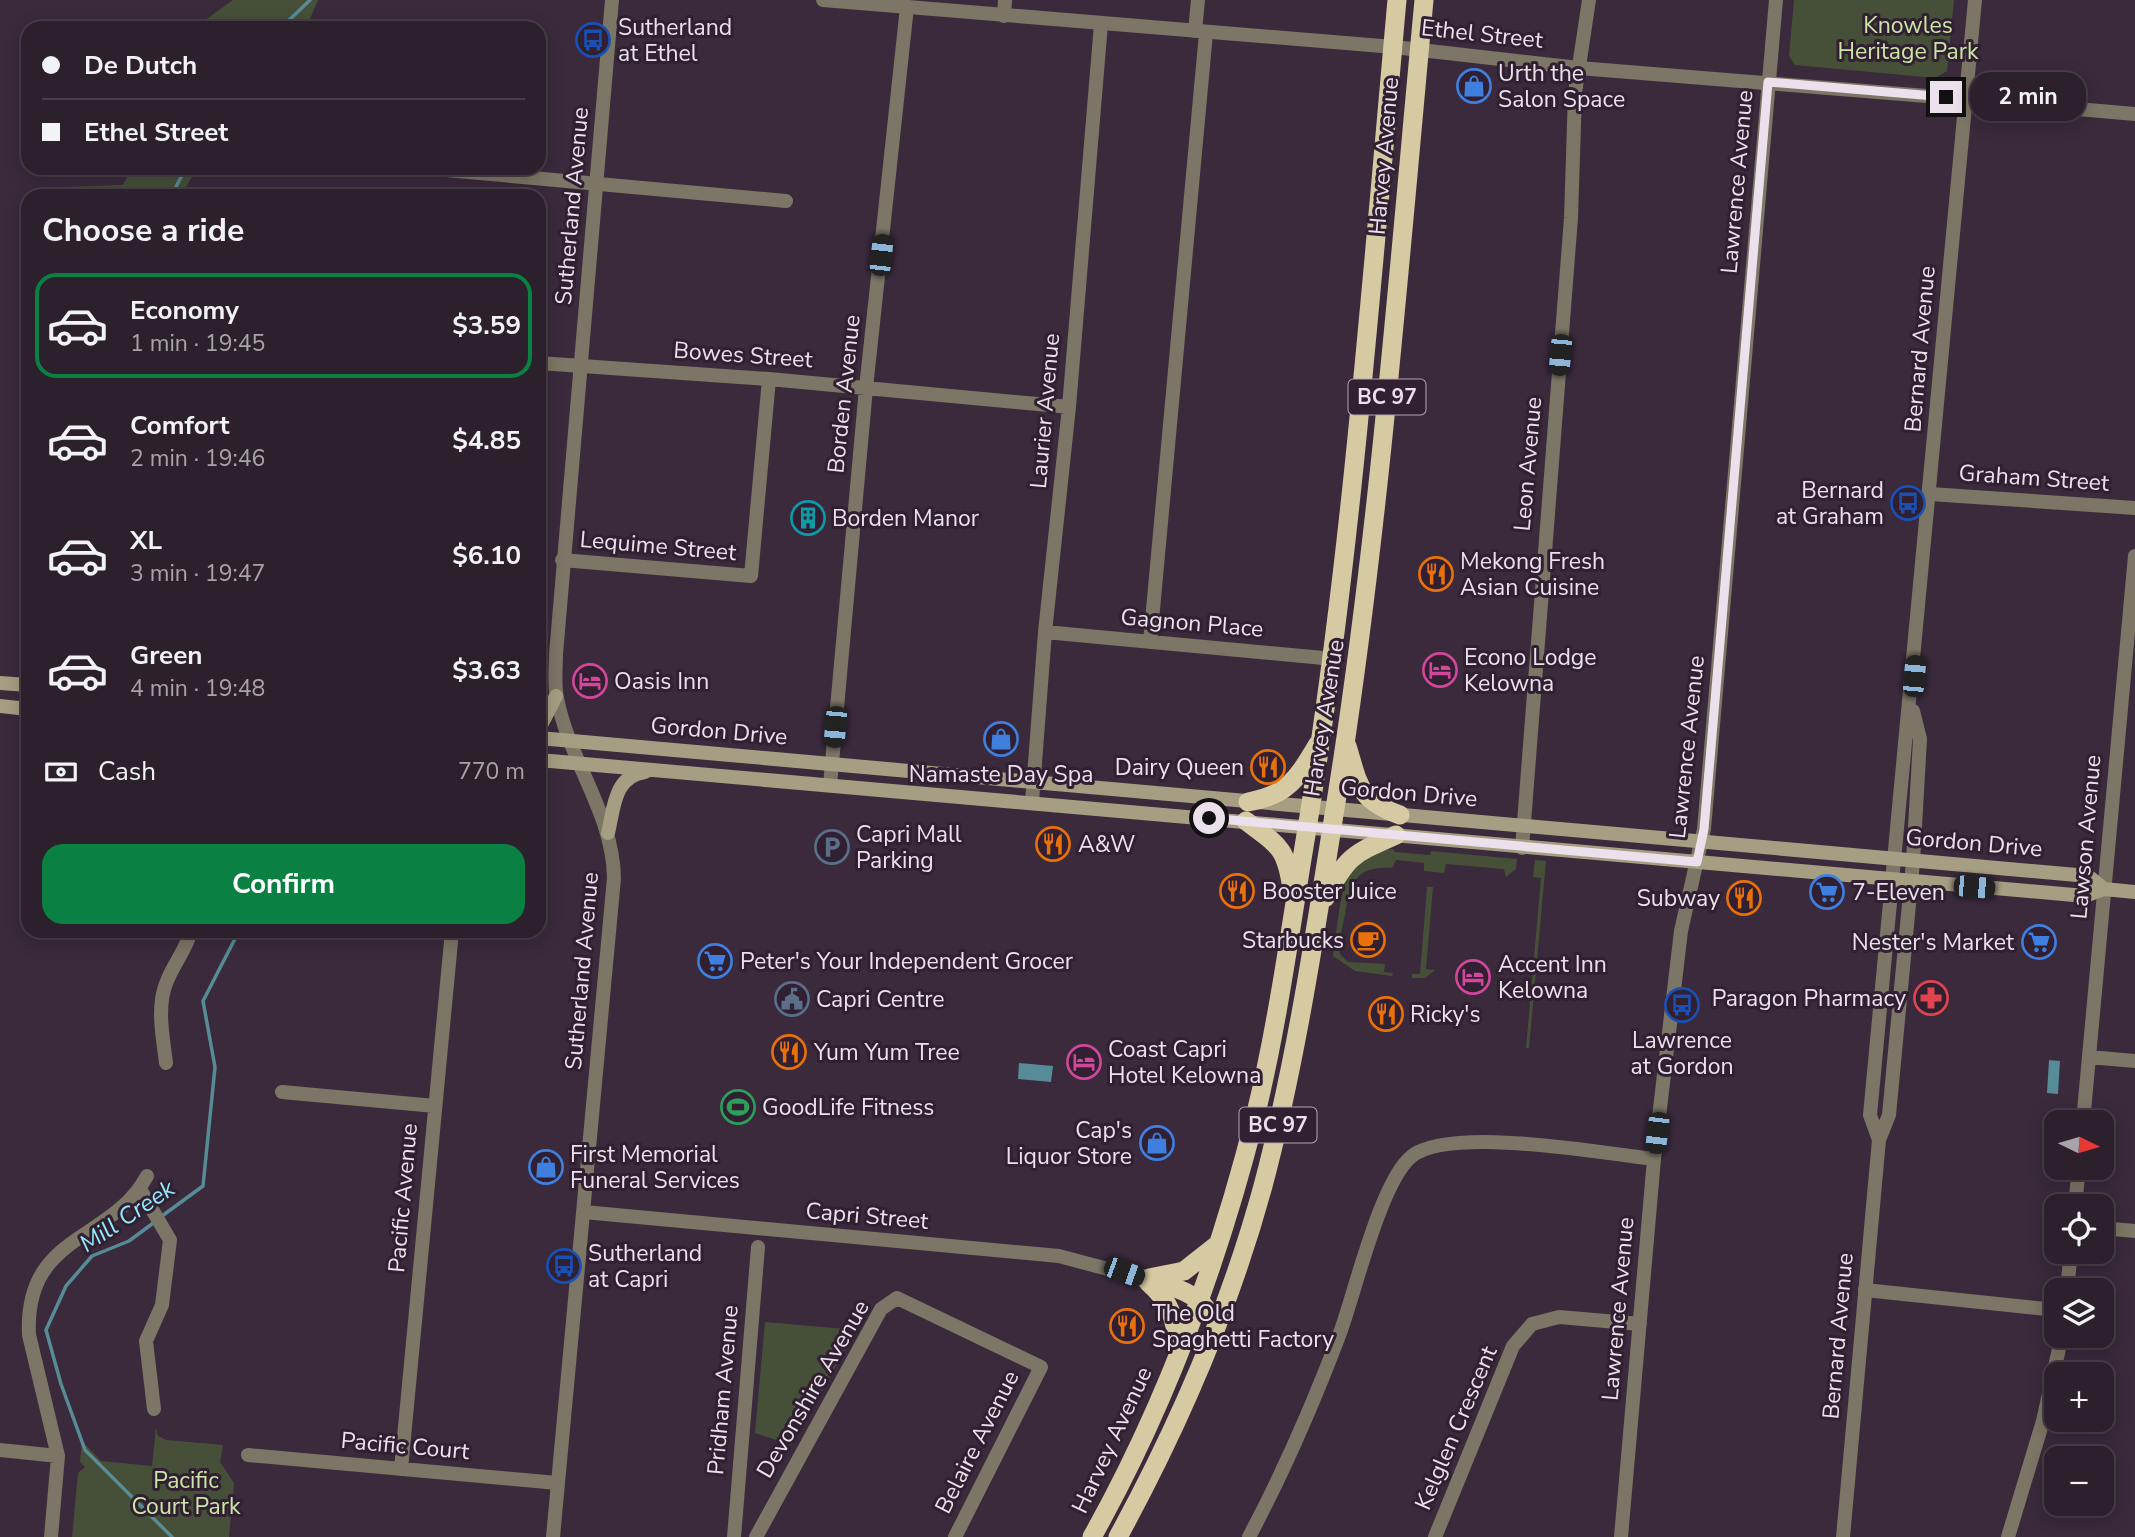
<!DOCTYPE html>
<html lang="en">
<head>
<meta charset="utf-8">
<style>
  :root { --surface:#2c202d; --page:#382d39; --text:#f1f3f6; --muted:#a6a3aa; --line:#483e49; --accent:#0b8043 }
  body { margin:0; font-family:"Nunito Sans",sans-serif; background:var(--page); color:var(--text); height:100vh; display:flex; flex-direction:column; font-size:26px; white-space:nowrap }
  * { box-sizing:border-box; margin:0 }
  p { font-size:23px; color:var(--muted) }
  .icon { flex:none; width:38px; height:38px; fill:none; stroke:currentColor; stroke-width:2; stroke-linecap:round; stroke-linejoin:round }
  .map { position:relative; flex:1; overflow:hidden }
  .sheet { position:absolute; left:21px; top:189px; width:525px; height:749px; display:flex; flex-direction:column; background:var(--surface); border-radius:21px; box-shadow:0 4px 18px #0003,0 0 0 2px var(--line) }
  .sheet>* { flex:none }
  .guide { position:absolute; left:21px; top:21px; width:525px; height:154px; border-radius:21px; box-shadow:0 4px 18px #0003,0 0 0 2px var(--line); display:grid; align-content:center; height:154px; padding:0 21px; background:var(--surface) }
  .needle { width:46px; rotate:95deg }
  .fabs { position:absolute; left:2044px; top:1110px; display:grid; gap:14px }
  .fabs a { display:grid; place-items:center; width:70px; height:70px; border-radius:14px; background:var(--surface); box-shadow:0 4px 18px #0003,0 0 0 2px var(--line); font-size:35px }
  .end { position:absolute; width:32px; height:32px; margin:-16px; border:9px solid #ebe0ec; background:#111; box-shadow:0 0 0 4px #111 }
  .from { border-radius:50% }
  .bubble { position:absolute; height:49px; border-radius:21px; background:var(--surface); box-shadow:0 4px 18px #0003,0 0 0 2px var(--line); font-size:23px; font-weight:700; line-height:49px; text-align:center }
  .car { position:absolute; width:21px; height:42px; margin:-21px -10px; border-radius:9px; box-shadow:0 0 5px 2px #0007; background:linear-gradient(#222 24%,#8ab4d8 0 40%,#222 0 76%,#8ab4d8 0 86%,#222 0) }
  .guide b { display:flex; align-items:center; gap:24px; height:66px; font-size:26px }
  .guide b+b { border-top:2px solid var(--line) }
  .guide i { width:18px; height:18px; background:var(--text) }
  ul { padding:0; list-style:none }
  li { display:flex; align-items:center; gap:21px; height:105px; margin:0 14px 10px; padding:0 7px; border:4px solid transparent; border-radius:21px }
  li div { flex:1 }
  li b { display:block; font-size:26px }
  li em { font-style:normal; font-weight:700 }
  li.selected { border-color:var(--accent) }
  li>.icon { width:63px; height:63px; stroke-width:1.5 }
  h2 { padding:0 21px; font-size:32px; line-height:84px }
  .pay { display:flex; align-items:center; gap:18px; height:77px; padding:0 21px; font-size:26px }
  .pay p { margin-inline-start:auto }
  .button { display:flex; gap:14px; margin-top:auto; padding:14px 21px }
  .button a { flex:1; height:80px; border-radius:21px; background:var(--accent); color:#fff; font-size:28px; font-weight:700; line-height:80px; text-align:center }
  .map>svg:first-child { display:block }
  .green { fill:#465039 }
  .water { fill:#568b97 }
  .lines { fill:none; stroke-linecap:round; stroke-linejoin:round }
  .stream { stroke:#568b97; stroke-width:3.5 }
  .minor { stroke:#7b7665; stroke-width:14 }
  .tertiary { stroke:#7b7665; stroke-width:14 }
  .secondary { stroke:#a69e82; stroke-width:14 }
  .trunk { stroke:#d6caa2; stroke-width:19 }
  .route { stroke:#ebe0ec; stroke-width:9 }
  .labels { text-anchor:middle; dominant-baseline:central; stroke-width:6; stroke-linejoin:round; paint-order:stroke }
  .shield { fill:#302031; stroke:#b3a6b4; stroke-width:2 }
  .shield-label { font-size:21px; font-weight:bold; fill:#ebe0ec }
  .park-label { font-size:23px; fill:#cae5a5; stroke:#302031 }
  .poi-label { font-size:23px; fill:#ebe0ec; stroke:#302031; text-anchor:start }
  .street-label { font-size:23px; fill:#ebe0ec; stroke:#302031 }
  .water-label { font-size:24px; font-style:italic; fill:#92eafe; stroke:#302031 }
</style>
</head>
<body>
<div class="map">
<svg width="2135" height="1537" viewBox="0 0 2135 1537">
  <rect width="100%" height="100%" fill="#3a2a3c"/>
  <path class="green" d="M 233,0 L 318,0 L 310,19 L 301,28 L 194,28 Z
    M 1794,0 L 1954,0 L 1947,71 L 1935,78 L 1795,65 L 1789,56 Z
    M 132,168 L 197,168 L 181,196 L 64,196 L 65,187 L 123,185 Z
    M 1393,849 L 1395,852 L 1430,855 L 1431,851 L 1517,859 L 1516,869 L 1506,877 L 1504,869 L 1446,864 L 1444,873 L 1424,871 L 1424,863 L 1396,860 L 1392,868 C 1355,866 1350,883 1345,915 C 1342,928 1339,941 1340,954 L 1348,962 L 1385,964 L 1384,972 L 1393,973 L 1392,976 L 1355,971 L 1333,956 C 1336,937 1341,878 1353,865 C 1362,856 1381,850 1393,849 Z
    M 1535,860 L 1546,861 L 1529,1048 L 1526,1048 L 1541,878 L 1533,877 Z
    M 1427,887 L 1433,887 L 1426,969 L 1435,970 L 1425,978 L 1412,978 L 1412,974 L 1420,974 Z
    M 765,1322 L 856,1330 L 791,1445 L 755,1433 Z
    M 156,1428 L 158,1436 L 166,1440 L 223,1445 L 220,1462 L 234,1483 L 229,1537 L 72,1537 L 78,1473 L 85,1467 L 80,1462 L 82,1441 L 101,1461 L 152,1466 Z"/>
  <path class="water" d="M 2049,1060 L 2060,1061 L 2058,1094 L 2047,1093 Z
    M 1019,1063 L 1053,1066 L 1051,1082 L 1018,1079 Z"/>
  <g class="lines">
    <path class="stream" d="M 281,28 L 310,0
      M 171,196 L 186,168
      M 162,1216 L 203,1186 L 215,1067 L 203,1001 L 239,931
      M 156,1221 L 129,1241 L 92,1256 L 66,1286 L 46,1330 L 61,1384 L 85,1450 L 172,1537"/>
    <path class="minor" d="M 1004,16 L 1005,0
      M 1195,31 L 1198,0
      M 1964,99 L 2135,114
      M 424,168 L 786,201
      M 539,363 L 769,379 L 1069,407
      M 1930,494 L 2135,508
      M 562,560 L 751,576 L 769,379
      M 1045,632 L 1334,659
      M 1150,642 L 1206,33
      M 830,785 L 866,388 L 907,7
      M 1032,802 L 1045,632 L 1069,407 L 1101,24
      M 1522,848 L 1571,218 L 1575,93 L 1589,0
      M 2089,1057 L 2135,1061
      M 166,1063 C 163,1037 156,1006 167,981 C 174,963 186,950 191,931
      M 282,1092 L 435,1106
      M 2083,1122 L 2135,556
      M 140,1189 L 170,1240 L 162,1305 L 146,1341 L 154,1409
      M 2075,1206 L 2079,1167
      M 2102,1228 L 2135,1231
      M 1865,1290 L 2056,1310
      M 2067,1290 L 2071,1251
      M 0,1450 L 58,1456
      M 248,1455 L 557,1483
      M 401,1469 L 452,931
      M 51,1537 L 58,1456 L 29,1335 C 24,1233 111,1243 147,1176
      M 734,1537 L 758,1247
      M 756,1537 L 881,1309 L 897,1298 L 1041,1367 L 955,1537
      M 1249,1537 C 1284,1471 1314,1402 1340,1333 C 1355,1292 1381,1180 1412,1156 C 1452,1126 1602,1153 1654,1159
      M 1435,1537 L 1513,1346 L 1532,1324 L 1559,1317 L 1640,1324
      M 1621,1537 L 1654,1159 L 1681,931 L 1704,829 L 1776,0
      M 2008,1537 L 2043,1421 L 2062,1335"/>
    <path class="tertiary" d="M 823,0 L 1394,47 L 1579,68 L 1964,99
      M 1879,1140 L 1870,1115 L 1975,0
      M 584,1212 L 1059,1256 L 1145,1279
      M 553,1537 L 614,878 C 613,813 569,761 557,698 C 554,684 556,668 556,654 L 612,0
      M 1843,1537 L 1879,1140 L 1889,1115 L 1913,862 L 1920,739 L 1913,711"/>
    <path class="secondary" d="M 0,683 L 28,685
      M 0,706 L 28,709
      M 539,729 L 556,696
      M 539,738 L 2088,876 L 2104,889
      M 539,760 L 2085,896 L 2104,889 L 2135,892
      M 608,833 C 614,808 614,776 645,772"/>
    <path class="trunk" d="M 1347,746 C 1359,785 1358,800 1400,815
      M 1248,802 C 1289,795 1298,777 1318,744
      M 1246,821 C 1279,846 1286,847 1292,889
      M 1325,898 C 1348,855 1353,854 1396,835
      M 1149,1278 L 1184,1271 L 1217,1245
      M 1145,1279 C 1168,1286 1194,1290 1208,1311
      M 1148,1282 C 1171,1302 1176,1320 1178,1350
      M 1092,1537 C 1166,1405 1218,1263 1255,1117 C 1276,1032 1288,945 1302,859 C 1350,575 1371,287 1397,0
      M 1118,1537 C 1178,1427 1230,1307 1263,1186 C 1297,1058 1316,926 1337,796 C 1379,532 1399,266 1424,0"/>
  </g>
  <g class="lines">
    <path class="route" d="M 1209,818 L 1697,862 L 1704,829 L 1768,82 L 1946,97"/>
  </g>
  <defs>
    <g id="bus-ring" transform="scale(1.75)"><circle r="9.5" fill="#302031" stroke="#1a4fb4" stroke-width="1.5"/><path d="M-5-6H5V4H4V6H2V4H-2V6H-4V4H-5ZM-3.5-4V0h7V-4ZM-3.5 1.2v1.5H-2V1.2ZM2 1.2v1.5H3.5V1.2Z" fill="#1a4fb4"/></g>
    <g id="shop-ring" transform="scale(1.75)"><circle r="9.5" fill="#302031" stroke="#3f7fe0" stroke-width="1.5"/><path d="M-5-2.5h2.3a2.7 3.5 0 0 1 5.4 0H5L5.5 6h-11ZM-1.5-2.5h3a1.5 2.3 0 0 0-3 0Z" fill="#3f7fe0"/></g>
    <g id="building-ring" transform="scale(1.75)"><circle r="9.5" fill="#302031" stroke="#0f9aa8" stroke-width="1.5"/><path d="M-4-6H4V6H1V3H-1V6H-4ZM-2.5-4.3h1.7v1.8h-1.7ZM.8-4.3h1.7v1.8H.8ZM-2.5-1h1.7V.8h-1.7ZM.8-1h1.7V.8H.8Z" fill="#0f9aa8"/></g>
    <g id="restaurant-ring" transform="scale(1.75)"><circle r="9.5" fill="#302031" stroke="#e8710a" stroke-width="1.5"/><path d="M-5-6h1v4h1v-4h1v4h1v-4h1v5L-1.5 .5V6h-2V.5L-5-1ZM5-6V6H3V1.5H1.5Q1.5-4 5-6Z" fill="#e8710a"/></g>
    <g id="hotel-ring" transform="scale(1.75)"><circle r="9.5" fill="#302031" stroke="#d1479c" stroke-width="1.5"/><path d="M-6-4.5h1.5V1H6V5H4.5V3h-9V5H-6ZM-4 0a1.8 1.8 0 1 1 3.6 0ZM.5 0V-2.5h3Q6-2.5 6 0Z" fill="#d1479c"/></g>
    <g id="parking-ring" transform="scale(1.75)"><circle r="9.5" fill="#302031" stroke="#5c6f8a" stroke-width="1.5"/><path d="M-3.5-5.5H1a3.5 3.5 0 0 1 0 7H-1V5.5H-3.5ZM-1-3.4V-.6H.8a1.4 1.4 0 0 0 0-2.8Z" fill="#5c6f8a"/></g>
    <g id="supermarket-ring" transform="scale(1.75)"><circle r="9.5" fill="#302031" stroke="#3f7fe0" stroke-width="1.5"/><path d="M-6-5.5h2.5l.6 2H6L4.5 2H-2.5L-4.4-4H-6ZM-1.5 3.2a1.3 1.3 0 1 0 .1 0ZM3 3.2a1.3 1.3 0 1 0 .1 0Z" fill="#3f7fe0"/></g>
    <g id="cafe-ring" transform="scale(1.75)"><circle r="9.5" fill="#302031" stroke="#e8710a" stroke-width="1.5"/><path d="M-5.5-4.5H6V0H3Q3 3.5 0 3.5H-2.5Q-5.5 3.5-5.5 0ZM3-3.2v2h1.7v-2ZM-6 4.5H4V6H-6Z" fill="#e8710a"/></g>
    <g id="pharmacy-ring" transform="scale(1.75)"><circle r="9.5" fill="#302031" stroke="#e0444e" stroke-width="1.5"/><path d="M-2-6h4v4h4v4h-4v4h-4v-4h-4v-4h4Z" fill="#e0444e"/></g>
    <g id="civic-ring" transform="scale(1.75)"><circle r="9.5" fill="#302031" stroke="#5c6f8a" stroke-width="1.5"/><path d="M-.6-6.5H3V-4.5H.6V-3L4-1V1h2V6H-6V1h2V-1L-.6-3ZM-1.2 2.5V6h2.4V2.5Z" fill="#5c6f8a"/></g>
    <g id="stadium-ring" transform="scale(1.75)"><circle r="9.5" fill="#302031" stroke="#2e9e5b" stroke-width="1.5"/><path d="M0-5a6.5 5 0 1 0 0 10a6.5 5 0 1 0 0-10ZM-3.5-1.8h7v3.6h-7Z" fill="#2e9e5b"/></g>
  </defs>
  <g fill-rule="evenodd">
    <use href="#bus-ring" x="593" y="40"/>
    <use href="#shop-ring" x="1474" y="86"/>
    <use href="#bus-ring" x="1908" y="503"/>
    <use href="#building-ring" x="808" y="518"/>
    <use href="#restaurant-ring" x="1436" y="574"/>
    <use href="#hotel-ring" x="1440" y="670"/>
    <use href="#hotel-ring" x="590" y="681"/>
    <use href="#shop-ring" x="1001" y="739"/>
    <use href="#restaurant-ring" x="1268" y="767"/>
    <use href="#restaurant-ring" x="1053" y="844"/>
    <use href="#parking-ring" x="832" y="847"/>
    <use href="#restaurant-ring" x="1237" y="891"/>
    <use href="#supermarket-ring" x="1827" y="892"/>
    <use href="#restaurant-ring" x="1744" y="898"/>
    <use href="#cafe-ring" x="1368" y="940"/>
    <use href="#supermarket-ring" x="2039" y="942"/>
    <use href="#supermarket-ring" x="715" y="961"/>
    <use href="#hotel-ring" x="1473" y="977"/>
    <use href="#pharmacy-ring" x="1931" y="998"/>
    <use href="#civic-ring" x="792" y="999"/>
    <use href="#bus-ring" x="1682" y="1005"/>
    <use href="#restaurant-ring" x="1386" y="1014"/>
    <use href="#restaurant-ring" x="789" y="1052"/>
    <use href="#hotel-ring" x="1084" y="1062"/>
    <use href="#stadium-ring" x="738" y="1107"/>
    <use href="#shop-ring" x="1157" y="1143"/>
    <use href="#shop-ring" x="546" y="1167"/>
    <use href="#bus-ring" x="564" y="1266"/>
    <use href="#restaurant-ring" x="1127" y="1326"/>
  </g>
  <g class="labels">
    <g class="shield">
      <rect x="1348.5" y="379.5" width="77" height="35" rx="5"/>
      <rect x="1239.5" y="1107.5" width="77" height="35" rx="5"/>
    </g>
    <g class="shield-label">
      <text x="1387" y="397">BC 97</text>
      <text x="1278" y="1125">BC 97</text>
    </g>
    <g class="park-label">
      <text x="1908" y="25">Knowles<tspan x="1908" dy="26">Heritage Park</tspan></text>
      <text x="186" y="1480">Pacific<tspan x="186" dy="26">Court Park</tspan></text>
    </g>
    <g class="poi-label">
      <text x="618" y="27">Sutherland<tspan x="618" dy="26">at Ethel</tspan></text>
      <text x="1498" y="73">Urth the<tspan x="1498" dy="26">Salon Space</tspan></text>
      <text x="1884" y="490" text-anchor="end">Bernard<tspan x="1884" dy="26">at Graham</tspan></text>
      <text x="832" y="518">Borden Manor</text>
      <text x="1460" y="561">Mekong Fresh<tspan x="1460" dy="26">Asian Cuisine</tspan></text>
      <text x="1464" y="657">Econo Lodge<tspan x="1464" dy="26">Kelowna</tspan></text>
      <text x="614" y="681">Oasis Inn</text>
      <text x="1244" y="767" text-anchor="end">Dairy Queen</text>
      <text x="1001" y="774" text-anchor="middle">Namaste Day Spa</text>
      <text x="856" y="834">Capri Mall<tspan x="856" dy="26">Parking</tspan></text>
      <text x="1078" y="844">A&amp;W</text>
      <text x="1262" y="891">Booster Juice</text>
      <text x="1852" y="892">7-Eleven</text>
      <text x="1720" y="898" text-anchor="end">Subway</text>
      <text x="1344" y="940" text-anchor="end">Starbucks</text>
      <text x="2014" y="942" text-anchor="end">Nester's Market</text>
      <text x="740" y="961">Peter's Your Independent Grocer</text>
      <text x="1498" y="964">Accent Inn<tspan x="1498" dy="26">Kelowna</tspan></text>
      <text x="1906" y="998" text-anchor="end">Paragon Pharmacy</text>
      <text x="816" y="999">Capri Centre</text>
      <text x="1410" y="1014">Ricky's</text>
      <text x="1682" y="1040" text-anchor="middle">Lawrence<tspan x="1682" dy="26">at Gordon</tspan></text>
      <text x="1108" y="1049">Coast Capri<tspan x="1108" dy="26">Hotel Kelowna</tspan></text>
      <text x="814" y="1052">Yum Yum Tree</text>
      <text x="762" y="1107">GoodLife Fitness</text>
      <text x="1132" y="1130" text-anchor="end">Cap's<tspan x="1132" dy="26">Liquor Store</tspan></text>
      <text x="570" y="1154">First Memorial<tspan x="570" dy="26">Funeral Services</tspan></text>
      <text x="588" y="1253">Sutherland<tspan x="588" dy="26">at Capri</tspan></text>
      <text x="1152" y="1313">The Old<tspan x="1152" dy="26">Spaghetti Factory</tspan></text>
    </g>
    <g class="street-label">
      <text transform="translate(1482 34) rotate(6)">Ethel Street</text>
      <text transform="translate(1384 156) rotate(-85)">Harvey Avenue</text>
      <text transform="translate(1737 182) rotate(-85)">Lawrence Avenue</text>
      <text transform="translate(572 206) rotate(-85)">Sutherland Avenue</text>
      <text transform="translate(1920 349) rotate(-85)">Bernard Avenue</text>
      <text transform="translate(743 355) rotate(4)">Bowes Street</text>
      <text transform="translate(844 394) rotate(-84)">Borden Avenue</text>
      <text transform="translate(1045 411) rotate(-85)">Laurier Avenue</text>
      <text transform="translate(1528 464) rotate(-85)">Leon Avenue</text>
      <text transform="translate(2034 478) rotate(4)">Graham Street</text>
      <text transform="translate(658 546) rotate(5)">Lequime Street</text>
      <text transform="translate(1192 623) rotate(5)">Gagnon Place</text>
      <text transform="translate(1324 718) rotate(-81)">Harvey Avenue</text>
      <text transform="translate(719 731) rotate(5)">Gordon Drive</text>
      <text transform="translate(1687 747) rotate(-84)">Lawrence Avenue</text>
      <text transform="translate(1409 793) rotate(5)">Gordon Drive</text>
      <text transform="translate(2086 837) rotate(-85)">Lawson Avenue</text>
      <text transform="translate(1974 843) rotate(5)">Gordon Drive</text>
      <text transform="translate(582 971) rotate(-85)">Sutherland Avenue</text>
      <text transform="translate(403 1198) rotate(-85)">Pacific Avenue</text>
      <text transform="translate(867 1216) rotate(5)">Capri Street</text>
      <text transform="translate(1618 1309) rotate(-85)">Lawrence Avenue</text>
      <text transform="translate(1838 1336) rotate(-85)">Bernard Avenue</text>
      <text transform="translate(813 1389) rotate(-60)">Devonshire Avenue</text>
      <text transform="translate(723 1390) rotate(-85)">Pridham Avenue</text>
      <text transform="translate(1456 1428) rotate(-67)">Kelglen Crescent</text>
      <text transform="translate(1112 1440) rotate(-65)">Harvey Avenue</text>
      <text transform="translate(977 1442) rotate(-63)">Belaire Avenue</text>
      <text transform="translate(405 1446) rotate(5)">Pacific Court</text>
    </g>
    <g class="water-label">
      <text transform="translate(127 1216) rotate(-34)">Mill Creek</text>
    </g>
  </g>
</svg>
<div class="fabs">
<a><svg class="needle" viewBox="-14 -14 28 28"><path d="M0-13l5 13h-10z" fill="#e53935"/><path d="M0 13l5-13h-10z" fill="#a6a3aa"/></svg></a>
<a><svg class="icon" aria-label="locate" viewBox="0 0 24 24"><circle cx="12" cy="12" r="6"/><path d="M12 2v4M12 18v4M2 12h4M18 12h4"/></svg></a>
<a><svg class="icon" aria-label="layers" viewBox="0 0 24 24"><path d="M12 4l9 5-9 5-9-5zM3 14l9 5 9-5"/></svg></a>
<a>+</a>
<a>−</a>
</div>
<i class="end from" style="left:1209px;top:818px"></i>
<i class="end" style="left:1946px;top:97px"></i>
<div class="bubble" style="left:1970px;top:72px;width:116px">2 min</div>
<i class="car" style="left:881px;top:255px;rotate:6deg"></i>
<i class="car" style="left:1560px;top:355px;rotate:185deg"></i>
<i class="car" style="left:1914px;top:676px;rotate:5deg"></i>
<i class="car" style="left:835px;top:727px;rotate:185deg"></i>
<i class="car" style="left:1974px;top:887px;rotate:95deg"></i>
<i class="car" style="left:1657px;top:1133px;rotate:187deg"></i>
<i class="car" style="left:1124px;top:1272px;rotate:110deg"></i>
<div class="guide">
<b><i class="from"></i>De Dutch</b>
<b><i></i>Ethel Street</b>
</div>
<section class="sheet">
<h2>Choose a ride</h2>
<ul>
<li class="selected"><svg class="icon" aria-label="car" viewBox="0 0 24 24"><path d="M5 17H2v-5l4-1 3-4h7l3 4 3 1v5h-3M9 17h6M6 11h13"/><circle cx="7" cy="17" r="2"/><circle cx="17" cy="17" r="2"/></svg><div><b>Economy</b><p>1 min · 19:45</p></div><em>$3.59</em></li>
<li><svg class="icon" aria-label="car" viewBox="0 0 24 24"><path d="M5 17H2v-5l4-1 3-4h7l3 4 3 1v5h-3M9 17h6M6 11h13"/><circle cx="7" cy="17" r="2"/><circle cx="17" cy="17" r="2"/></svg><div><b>Comfort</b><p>2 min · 19:46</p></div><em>$4.85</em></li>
<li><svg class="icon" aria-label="car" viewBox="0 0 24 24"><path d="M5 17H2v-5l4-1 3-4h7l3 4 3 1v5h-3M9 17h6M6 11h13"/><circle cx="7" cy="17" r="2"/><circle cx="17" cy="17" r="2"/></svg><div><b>XL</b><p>3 min · 19:47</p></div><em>$6.10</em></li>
<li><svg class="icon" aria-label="car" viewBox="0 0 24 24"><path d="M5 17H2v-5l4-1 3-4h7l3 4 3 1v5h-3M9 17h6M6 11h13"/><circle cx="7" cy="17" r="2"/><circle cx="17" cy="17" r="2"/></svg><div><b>Green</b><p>4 min · 19:48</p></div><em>$3.63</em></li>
</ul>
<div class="pay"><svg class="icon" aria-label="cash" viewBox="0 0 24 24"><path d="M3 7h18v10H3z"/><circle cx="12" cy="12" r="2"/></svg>Cash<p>770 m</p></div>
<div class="button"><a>Confirm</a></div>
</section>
</div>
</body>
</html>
